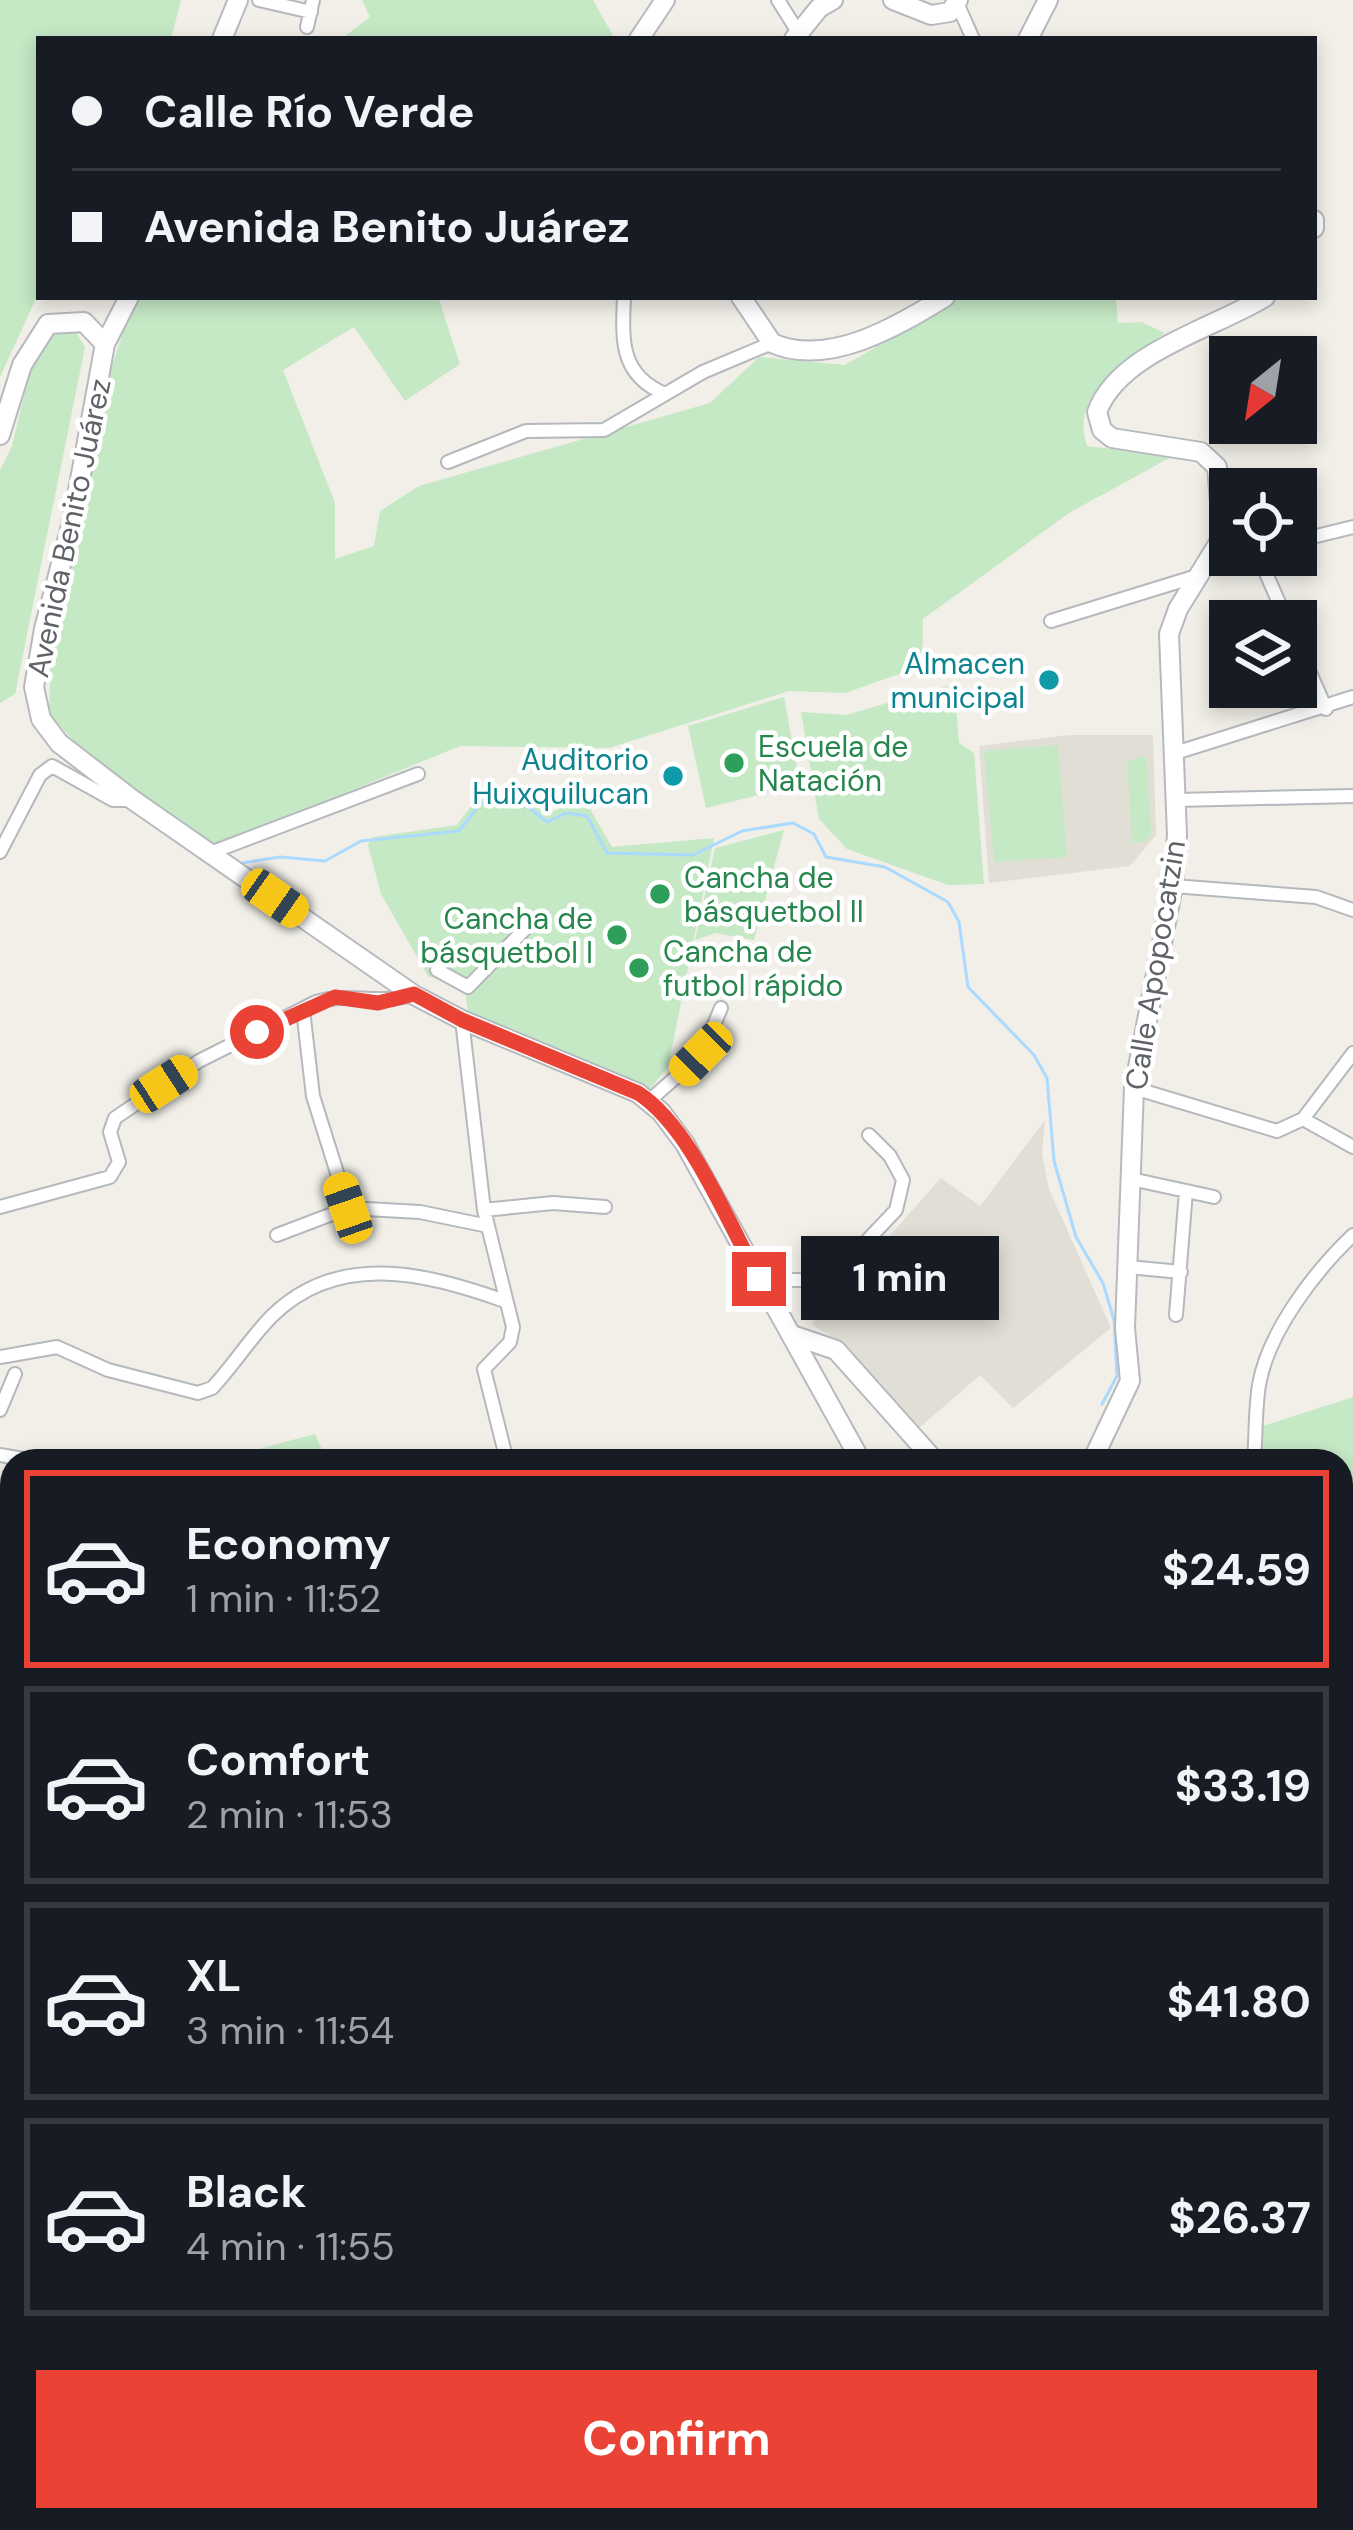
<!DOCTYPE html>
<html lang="en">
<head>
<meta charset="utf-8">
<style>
  :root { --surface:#171b24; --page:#242831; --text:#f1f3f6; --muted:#9ea1a6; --line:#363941; --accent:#ea4335 }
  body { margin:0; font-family:"DM Sans",sans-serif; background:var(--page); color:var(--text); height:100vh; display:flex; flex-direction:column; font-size:45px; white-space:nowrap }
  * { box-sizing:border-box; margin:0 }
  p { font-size:39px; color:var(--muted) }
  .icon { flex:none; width:66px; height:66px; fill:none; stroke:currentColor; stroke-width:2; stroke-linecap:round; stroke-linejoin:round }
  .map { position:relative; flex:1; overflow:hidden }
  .panel { position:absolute; left:0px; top:1449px; width:1353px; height:1083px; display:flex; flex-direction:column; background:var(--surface); border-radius:36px 36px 0 0; box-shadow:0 6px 18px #0003 }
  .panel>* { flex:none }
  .guide { position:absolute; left:36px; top:36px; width:1281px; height:264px; border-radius:0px; box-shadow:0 6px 18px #0003; display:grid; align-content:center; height:264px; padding:0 36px; background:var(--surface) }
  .needle { width:78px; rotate:210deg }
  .buttons { position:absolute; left:1209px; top:336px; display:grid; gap:24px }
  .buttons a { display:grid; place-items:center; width:108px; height:108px; border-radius:0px; background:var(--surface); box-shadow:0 6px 18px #0003; font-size:60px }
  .end { position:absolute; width:54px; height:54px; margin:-27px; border:15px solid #ea4335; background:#fff; box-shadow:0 0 0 6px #fff }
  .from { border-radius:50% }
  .bubble { position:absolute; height:84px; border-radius:0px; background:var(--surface); box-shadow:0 6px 18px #0003; font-size:39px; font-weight:700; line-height:84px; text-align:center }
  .car { position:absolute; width:36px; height:72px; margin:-36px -18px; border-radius:15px; box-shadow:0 0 9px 3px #0007; background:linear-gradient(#f5c518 24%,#345 0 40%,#f5c518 0 76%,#345 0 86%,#f5c518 0) }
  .guide b { display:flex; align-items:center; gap:42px; height:114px; font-size:45px }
  .guide b+b { border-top:3px solid var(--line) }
  .guide i { width:30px; height:30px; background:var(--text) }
  ul { padding:21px 0 0; list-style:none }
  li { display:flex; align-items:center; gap:36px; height:198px; margin:0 24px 18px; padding:0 12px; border:6px solid var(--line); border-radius:0px }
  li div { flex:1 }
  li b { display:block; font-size:45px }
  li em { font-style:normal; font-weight:700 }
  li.current { border-color:var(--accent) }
  li>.icon { width:108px; height:108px; stroke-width:1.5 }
  .cta { display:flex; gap:24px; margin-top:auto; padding:24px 36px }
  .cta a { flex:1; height:138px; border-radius:0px; background:var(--accent); color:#fff; font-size:48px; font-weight:700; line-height:138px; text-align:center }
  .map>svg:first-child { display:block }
  .education { fill:#e1ded6 }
  .green { fill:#c5e8c5 }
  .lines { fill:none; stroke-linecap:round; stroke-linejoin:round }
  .stream { stroke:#aadaff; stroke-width:3 }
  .street-casing { stroke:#b5b8bc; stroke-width:16 }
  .secondary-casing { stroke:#b6babf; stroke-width:22 }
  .primary-casing { stroke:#f2c960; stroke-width:26 }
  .street { stroke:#fff; stroke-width:12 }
  .secondary { stroke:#fff; stroke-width:18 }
  .primary { stroke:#fff2af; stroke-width:21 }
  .route { stroke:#ea4335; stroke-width:15 }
  .culture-dot { fill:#0f9aa8; stroke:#fff; stroke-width:4.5 }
  .leisure-dot { fill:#2e9e5b; stroke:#fff; stroke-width:4.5 }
  .labels { text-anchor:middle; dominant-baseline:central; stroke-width:9; stroke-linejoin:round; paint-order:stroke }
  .street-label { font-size:30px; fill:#5f6368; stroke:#fff }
  .culture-label { font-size:30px; fill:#0d838f; stroke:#fff; text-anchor:end }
  .leisure-label { font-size:30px; fill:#27864d; stroke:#fff; text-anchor:start }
</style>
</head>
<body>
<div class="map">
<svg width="1353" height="2530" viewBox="0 0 1353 2530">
  <rect width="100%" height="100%" fill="#f1efe8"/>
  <path class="education" d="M 1070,735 L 1153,735 L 1156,835 L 1130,866 L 989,883 L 979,746 Z
    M 1045,1120 L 1042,1154 L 1049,1189 L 1111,1328 L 1013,1408 L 980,1375 L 919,1428 L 837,1340 L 811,1324 L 941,1178 L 980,1206 Z"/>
  <path class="green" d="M 0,0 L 181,0 L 171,39 L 39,39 L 39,292 L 0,377 Z
    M 362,0 L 593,0 L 615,39 L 341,39 L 370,17 Z
    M 134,297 L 438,297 L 460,364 L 405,401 L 354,327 L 283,370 L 335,503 L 335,559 L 374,546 L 380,511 L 419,486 L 710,403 L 759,357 L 845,365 L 962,297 L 1116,297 L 1118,323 L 1141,322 L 1165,333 C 1128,360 1069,392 1087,446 L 1173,456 L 1069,513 L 923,619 L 922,666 L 845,693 L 789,691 L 609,748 L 460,746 L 204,851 L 97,766 L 49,714 L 51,647 L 84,454 Z
    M 64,312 L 85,347 L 15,694 L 0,703 L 0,470 L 12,446 L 33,358 Z
    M 946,686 L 955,692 L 959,743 L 974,753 L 984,884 L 948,885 L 847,849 L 819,819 L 801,712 L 846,715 Z
    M 784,697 L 800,785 L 706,808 L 688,726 Z
    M 1058,745 L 1067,857 L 994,862 L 984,751 Z
    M 1146,756 L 1151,833 L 1146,842 L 1132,842 L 1127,761 Z
    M 513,788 L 546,814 L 567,805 L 590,809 L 612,847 L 714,838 L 668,1067 L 648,1091 L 469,1016 L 464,988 L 428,976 L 381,894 L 368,845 L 374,837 L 457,825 L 477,798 Z
    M 784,830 L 754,940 L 716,933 L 695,940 L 715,848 Z
    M 1353,1397 L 1353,1600 L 1341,1600 L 1341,1461 L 1260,1461 L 1263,1426 Z
    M 315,1434 L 327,1461 L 214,1461 Z
    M 0,2376 L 12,2376 L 12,2475 L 0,2476 Z
    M 42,2520 L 443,2520 L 422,2530 L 0,2530 Z
    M 615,2520 L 833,2520 L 834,2530 L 628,2530 Z
    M 995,2520 L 1311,2520 L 1330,2530 L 992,2530 Z"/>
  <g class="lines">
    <path class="stream" d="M 242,863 L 280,857 L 325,861 L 361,841 L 459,831 L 480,804 L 511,793 L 547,822 L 566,813 L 587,816 L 607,853 L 693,855 L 742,831 L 793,823 L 814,834 L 826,857 L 885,867 L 948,902 L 959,922 L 968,987 L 1034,1055 L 1047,1078 L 1054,1161 L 1076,1237 L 1103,1283 L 1114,1320 L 1117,1376 L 1102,1404"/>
    <g class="street-casing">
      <path id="street" d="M 259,0 L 311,12
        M 778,0 L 798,32
        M 957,3 L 973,39
        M 307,27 L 313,0
        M 624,297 C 622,341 620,375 665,394
        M 448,462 L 526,431 L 604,430 L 703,372 L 772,343
        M 1296,541 L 1353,527
        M 1258,555 L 1287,621
        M 1212,557 L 1230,554
        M 1051,621 L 1197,576
        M 1296,641 L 1326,709
        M 1172,754 L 1353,697
        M 1176,800 L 1353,796
        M 0,852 L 40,775 L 52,766 L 113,800 L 131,800
        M 210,853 L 418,774
        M 1173,886 L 1316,897 L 1353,910
        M 437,970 L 468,987 L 525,929
        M 303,1010 L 313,1096 L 348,1208
        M 462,1020 L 484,1210 L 513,1327 L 510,1342 L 484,1369 L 507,1461
        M 1134,1088 L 1277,1131 L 1303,1119 L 1353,1053
        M 650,1100 L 702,1054 L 721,1008
        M 1303,1119 L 1353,1147
        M 1131,1179 L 1214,1197
        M 0,1207 L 110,1177 L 119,1162 L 110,1132 L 115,1118 L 199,1061 L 316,1002 C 350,992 375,1005 413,995
        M 484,1210 L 553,1203 L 605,1207
        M 277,1235 L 348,1208 L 420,1212 L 488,1226
        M 1128,1267 L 1181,1272
        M 760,1279 L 829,1281 L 896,1210 L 903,1180 L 890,1156 L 869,1135
        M 1176,1315 L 1186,1191
        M 0,1357 L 57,1347 L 108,1370 L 198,1393 L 212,1388 C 233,1366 250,1338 272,1316 C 338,1251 425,1273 502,1300
        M 0,1410 L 15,1374
        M 0,1455 L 34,1461
        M 1254,1461 C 1256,1436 1255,1410 1259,1385 C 1268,1332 1315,1271 1353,1235
        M 0,1600 L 12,1596
        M 1345,1724 L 1353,1722
        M 0,1852 L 12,1867
        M 1350,2260 L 1350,2087
        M 0,2302 L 12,2302
        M 1341,2382 L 1353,2388
        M 1341,2420 L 1353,2441
        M 1082,2530 L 1103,2520"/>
    </g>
    <g class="secondary-casing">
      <path id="secondary" d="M 893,0 L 931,15 L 950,12 L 958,0
        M 222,39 L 238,0
        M 639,39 L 665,0
        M 794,39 L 819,8 L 833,0
        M 1028,39 L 1048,0
        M 1314,220 L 1314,228
        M 129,297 L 105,344 L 73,518 L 44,629 L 34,687 L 41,719 L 59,743 L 133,800 L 414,995 L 462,1020 L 638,1093 L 661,1112 L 685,1144 L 861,1461
        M 741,297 L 772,343 C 828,368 898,326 945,297
        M 0,435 L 22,365 L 48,324 L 84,322 L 105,344
        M 795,1336 L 836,1350 L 935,1461
        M 1092,1461 L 1130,1381 L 1125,1328 L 1134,1088 L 1173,886 L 1177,835 L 1169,634 L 1178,609 L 1223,536 L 1217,467 L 1201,452 L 1112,438 L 1102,430 L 1097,412 C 1119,352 1215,328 1265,297
        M 1341,1935 L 1353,1942
        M 0,1967 L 12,1964
        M 1341,2085 L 1353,2088"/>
    </g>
    <g class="primary-casing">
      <path id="primary" d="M 1341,2260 L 1353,2260
        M 0,2511 L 12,2510"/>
    </g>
    <use href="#street" class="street"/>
    <use href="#secondary" class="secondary"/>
    <use href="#primary" class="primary"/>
  </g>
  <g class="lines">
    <path class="route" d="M 257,1032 L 335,997 L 378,1003 L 414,994 L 462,1020 L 638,1093 C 691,1127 728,1223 759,1279"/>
  </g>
  <g class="culture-dot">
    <circle cx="1049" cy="680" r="12"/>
    <circle cx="673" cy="776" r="12"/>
  </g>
  <g class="leisure-dot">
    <circle cx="734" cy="763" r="12"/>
    <circle cx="660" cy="894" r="12"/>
    <circle cx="617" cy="935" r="12"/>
    <circle cx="639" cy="968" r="12"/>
  </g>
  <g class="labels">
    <g class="street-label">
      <text transform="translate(69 528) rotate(-78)">Avenida Benito Juárez</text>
      <text transform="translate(1155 965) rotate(-81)">Calle Apopocatzin</text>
    </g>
    <g class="culture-label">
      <text x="1025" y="663">Almacen<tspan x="1025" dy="34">municipal</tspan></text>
      <text x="649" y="759">Auditorio<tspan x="649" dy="34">Huixquilucan</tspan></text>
    </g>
    <g class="leisure-label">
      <text x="758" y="746">Escuela de<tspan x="758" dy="34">Natación</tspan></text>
      <text x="684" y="877">Cancha de<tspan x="684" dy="34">básquetbol II</tspan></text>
      <text x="593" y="918" text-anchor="end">Cancha de<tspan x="593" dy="34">básquetbol I</tspan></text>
      <text x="663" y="951">Cancha de<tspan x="663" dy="34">futbol rápido</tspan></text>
    </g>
  </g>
</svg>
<div class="buttons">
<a><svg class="needle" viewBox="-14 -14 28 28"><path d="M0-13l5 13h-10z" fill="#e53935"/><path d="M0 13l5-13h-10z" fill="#9ea1a6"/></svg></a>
<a><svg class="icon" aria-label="locate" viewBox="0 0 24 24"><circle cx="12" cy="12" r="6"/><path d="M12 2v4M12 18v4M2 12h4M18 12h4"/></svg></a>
<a><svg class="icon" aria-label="layers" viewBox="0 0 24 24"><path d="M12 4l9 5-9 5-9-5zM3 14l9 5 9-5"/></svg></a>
</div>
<i class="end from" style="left:257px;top:1032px"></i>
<i class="end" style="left:759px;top:1279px"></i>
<div class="bubble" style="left:801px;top:1236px;width:198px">1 min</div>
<i class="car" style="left:275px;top:898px;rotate:125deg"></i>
<i class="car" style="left:701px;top:1054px;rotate:224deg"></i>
<i class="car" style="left:164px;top:1084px;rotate:57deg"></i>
<i class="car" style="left:348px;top:1208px;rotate:341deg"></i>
<div class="guide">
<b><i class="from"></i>Calle Río Verde</b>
<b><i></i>Avenida Benito Juárez</b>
</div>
<section class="panel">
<ul>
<li class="current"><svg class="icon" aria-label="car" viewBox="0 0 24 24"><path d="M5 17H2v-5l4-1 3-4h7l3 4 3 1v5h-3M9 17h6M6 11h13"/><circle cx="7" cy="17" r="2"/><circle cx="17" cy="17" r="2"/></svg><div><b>Economy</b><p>1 min · 11:52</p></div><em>$24.59</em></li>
<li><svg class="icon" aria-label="car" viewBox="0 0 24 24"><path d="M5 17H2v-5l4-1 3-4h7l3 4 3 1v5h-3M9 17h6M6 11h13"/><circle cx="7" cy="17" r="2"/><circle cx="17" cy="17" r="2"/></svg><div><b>Comfort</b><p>2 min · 11:53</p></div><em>$33.19</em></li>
<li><svg class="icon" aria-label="car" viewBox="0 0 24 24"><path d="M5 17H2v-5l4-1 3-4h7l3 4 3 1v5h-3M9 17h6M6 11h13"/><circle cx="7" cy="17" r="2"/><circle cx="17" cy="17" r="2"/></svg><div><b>XL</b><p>3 min · 11:54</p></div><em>$41.80</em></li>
<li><svg class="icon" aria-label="car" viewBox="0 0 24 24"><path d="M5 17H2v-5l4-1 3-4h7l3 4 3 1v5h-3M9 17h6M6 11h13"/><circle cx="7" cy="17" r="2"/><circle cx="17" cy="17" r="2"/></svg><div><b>Black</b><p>4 min · 11:55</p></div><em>$26.37</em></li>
</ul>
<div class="cta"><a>Confirm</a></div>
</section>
</div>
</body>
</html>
